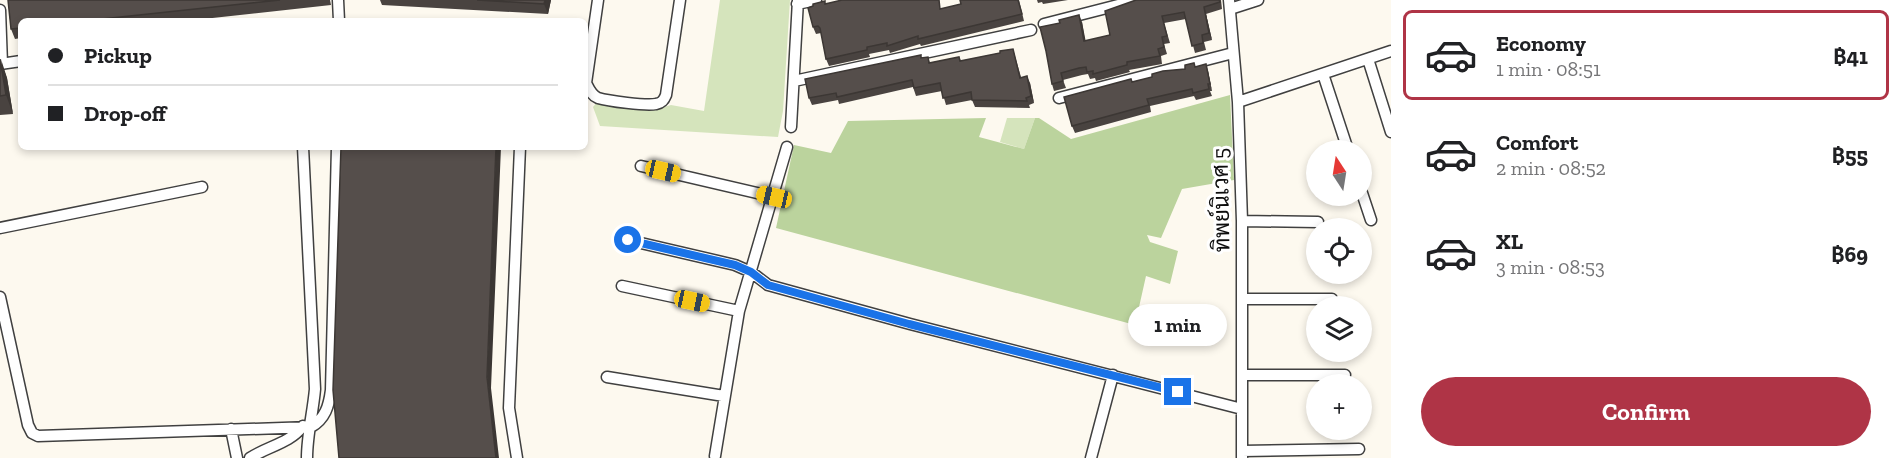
<!DOCTYPE html>
<html lang="en">
<head>
<meta charset="utf-8">
<style>
  :root { --surface:#fff; --page:#f6f6f6; --text:#202124; --muted:#757577; --line:#e0e0e0; --accent:#af3446 }
  body { margin:0; font-family:"Zilla Slab",Sarabun,serif; background:var(--page); color:var(--text); height:100vh; display:flex; flex-direction:column; font-size:22px; white-space:nowrap }
  * { box-sizing:border-box; margin:0 }
  p { font-size:20px; color:var(--muted) }
  .icon { flex:none; width:33px; height:33px; fill:none; stroke:currentColor; stroke-width:2; stroke-linecap:round; stroke-linejoin:round }
  .map { position:relative; flex:1; overflow:hidden }
  .details { display:flex; flex-direction:column; background:var(--surface); width:510px }
  .details>* { flex:none }
  .guide { position:absolute; left:18px; top:18px; width:570px; height:132px; border-radius:9px; box-shadow:0 3px 9px #0003; display:grid; align-content:center; height:132px; padding:0 30px; background:var(--surface) }
  .needle { width:39px; rotate:348deg }
  .tools { position:absolute; left:1306px; top:140px; display:grid; gap:12px }
  .tools a { display:grid; place-items:center; width:66px; height:66px; border-radius:50%; background:var(--surface); box-shadow:0 3px 9px #0003; font-size:30px }
  .end { position:absolute; width:27px; height:27px; margin:-14px; border:8px solid #1a73e8; background:#fff; box-shadow:0 0 0 3px #fff }
  .from { border-radius:50% }
  .bubble { position:absolute; height:42px; border-radius:21px; background:var(--surface); box-shadow:0 3px 9px #0003; font-size:20px; font-weight:700; line-height:42px; text-align:center }
  .car { position:absolute; width:18px; height:36px; margin:-18px -9px; border-radius:8px; box-shadow:0 0 4px 2px #0007; background:linear-gradient(#f5c518 24%,#345 0 40%,#f5c518 0 76%,#345 0 86%,#f5c518 0) }
  .guide b { display:flex; align-items:center; gap:21px; height:57px; font-size:22px }
  .guide b+b { border-top:2px solid var(--line) }
  .guide i { width:15px; height:15px; background:var(--text) }
  ul { padding:10px 0 0; list-style:none }
  li { display:flex; align-items:center; gap:18px; height:90px; margin:0 12px 9px; padding:0 18px; border:3px solid transparent; border-radius:9px }
  li div { flex:1 }
  li b { display:block; font-size:22px }
  li em { font-style:normal; font-weight:700 }
  li.active { border-color:var(--accent) }
  li>.icon { width:54px; height:54px; stroke-width:1.5 }
  .button { display:flex; gap:12px; margin-top:auto; padding:12px 30px }
  .button a { flex:1; height:69px; border-radius:36px; background:var(--accent); color:#fff; font-size:24px; font-weight:700; line-height:69px; text-align:center }
  main { display:flex; flex:1; min-height:0 }
  .map>svg:first-child { display:block }
  .green { fill:#d5e4bc }
  .forest { fill:#bbd39d }
  .lines { fill:none; stroke-linecap:round; stroke-linejoin:round }
  .minor-casing { stroke:#404040; stroke-width:13 }
  .minor { stroke:#fff; stroke-width:10 }
  .wall { fill:#494340 }
  .shaded-wall { fill:#3c3734 }
  .building { fill:#554e4b; stroke:#3c3734; stroke-width:1.5 }
  .route { stroke:#1a73e8; stroke-width:8 }
  .labels { text-anchor:middle; dominant-baseline:central; stroke-width:6; stroke-linejoin:round; paint-order:stroke }
  .street-label { font-size:22px; fill:#0d0d0d; stroke:#fff }
</style>
</head>
<body>
<main>
<div class="map">
<svg width="1391" height="458" viewBox="0 0 1391 458">
  <rect width="100%" height="100%" fill="#fdf9ef"/>
  <path class="green" d="M 720,0 L 790,0 L 783,111 L 778,137 L 600,126 L 593,107 L 598,101 L 661,108 L 671,105 L 704,111 Z
    M 1007,118 L 1035,118 L 1024,149 L 1000,142 Z"/>
  <path class="forest" d="M 1230,95 L 1234,180 L 1182,189 L 1161,238 L 1147,235 L 1150,242 L 1178,251 L 1170,284 L 1146,276 L 1135,325 L 776,228 L 794,145 L 831,153 L 848,121 L 986,118 L 979,137 L 1024,149 L 1035,118 L 1039,118 L 1071,139 Z"/>
  <g class="lines">
    <g class="minor-casing">
      <path id="minor" d="M 338,0 L 339,21
        M 598,0 L 586,83 C 589,89 591,95 598,98 C 608,101 646,106 656,104 C 662,103 664,100 666,95 L 680,0
        M 1229,0 L 1238,102
        M 797,4 L 816,0
        M 1230,9 L 1258,0
        M 0,10 L 2,64
        M 1044,24 L 1138,0
        M 1368,59 L 1391,132
        M 0,64 L 21,61
        M 1323,74 L 1348,150
        M 794,81 L 1031,30
        M 1059,98 L 1233,53
        M 791,127 L 798,0
        M 303,147 L 315,389 C 313,412 307,435 307,458
        M 641,166 L 774,197
        M 1362,193 L 1371,220
        M 1242,221 L 1318,222
        M 0,228 L 202,187
        M 628,240 L 735,265 L 751,272 L 768,285 L 910,324 L 1242,409
        M 622,286 L 739,311
        M 0,297 L 28,425 L 32,433 L 38,436 L 311,427 C 325,419 329,406 331,390 L 337,147
        M 1242,299 L 1332,299
        M 1243,375 L 1345,375
        M 607,377 L 724,396
        M 231,429 L 237,458
        M 1242,451 L 1359,449
        M 715,456 L 739,311 L 787,147
        M 250,458 C 268,446 289,444 303,426
        M 517,458 L 509,408 L 520,147
        M 1091,458 L 1113,375
        M 1242,458 L 1242,221 L 1238,102 L 1391,51"/>
    </g>
    <use href="#minor" class="minor"/>
  </g>
  <path class="wall" d="M 8,0 L 330,0 L 331,5 L 185,21 L 21,21 L 21,38 L 15,39 L 11,29 Z
    M 380,0 L 551,0 L 548,14 L 382,5 Z
    M 960,0 L 1019,0 L 1024,21 L 921,46 L 920,44 L 890,53 L 889,50 L 869,54 L 870,57 L 829,66 L 826,59 L 821,33 L 816,34 L 813,27 L 826,4 L 942,9 L 961,4 Z
    M 1037,0 L 1068,0 L 1043,4 L 1042,2 L 1038,3 Z
    M 1136,0 L 1221,0 L 1222,9 L 1206,14 L 1212,40 L 1204,42 L 1206,50 L 1195,53 L 1186,19 L 1164,23 L 1170,43 L 1164,44 L 1167,54 L 1161,56 L 1162,64 L 1129,70 L 1130,72 L 1096,81 L 1095,78 L 1090,79 L 1088,74 L 1082,75 L 1063,80 L 1066,88 L 1054,91 L 1052,84 L 1082,22 L 1085,41 L 1110,35 Z
    M 1013,49 L 1021,77 L 1030,83 L 1034,103 L 1029,105 L 1030,108 L 975,107 L 972,100 L 946,105 L 942,91 L 916,96 L 913,87 L 839,104 L 838,100 L 812,105 L 809,98 L 921,58 L 928,57 L 930,63 L 959,57 L 961,61 L 1000,53 Z
    M 0,59 L 7,78 L 13,114 L 0,115 Z
    M 1196,67 L 1208,71 L 1212,91 L 1210,91 L 1212,96 L 1196,100 L 1194,96 L 1150,106 L 1151,112 L 1075,133 L 1072,126 L 1132,82 Z"/>
  <path class="shaded-wall" d="M 545,0 L 551,0 L 548,14 L 544,4 Z
    M 1204,7 L 1206,14 L 1212,40 L 1209,33 Z
    M 1079,15 L 1082,22 L 1087,48 L 1084,41 Z
    M 1,59 L 7,78 L 13,114 L 6,95 Z
    M 1206,64 L 1208,71 L 1212,91 L 1210,84 Z
    M 1027,76 L 1030,83 L 1034,103 L 1031,96 Z
    M 496,147 L 501,147 L 491,388 L 499,458 L 496,458 L 487,377 Z"/>
  <path class="building" d="M 8,0 L 280,0 L 83,21 L 21,21 L 21,28 L 11,29 Z
    M 477,0 L 545,0 L 544,4 Z
    M 842,0 L 939,0 L 940,9 L 961,4 L 960,0 L 1018,0 L 1022,14 L 918,39 L 918,36 L 887,46 L 887,43 L 867,47 L 867,50 L 826,59 L 820,28 L 818,26 L 813,27 L 808,8 L 813,6 L 813,4 L 825,1 L 825,4 Z
    M 1136,0 L 1219,0 L 1220,2 L 1204,7 L 1209,33 L 1202,35 L 1203,43 L 1192,46 L 1184,12 L 1162,16 L 1167,36 L 1162,37 L 1164,47 L 1158,49 L 1160,56 L 1127,62 L 1127,65 L 1093,74 L 1093,71 L 1087,72 L 1086,67 L 1079,68 L 1061,73 L 1063,81 L 1052,84 L 1046,51 L 1040,27 L 1060,23 L 1059,20 L 1079,15 L 1084,41 L 1110,35 L 1105,11 Z
    M 1013,49 L 1020,78 L 1027,76 L 1031,96 L 1026,98 L 1027,101 L 972,100 L 971,92 L 943,98 L 940,83 L 914,88 L 912,80 L 837,97 L 836,93 L 809,98 L 805,79 L 921,55 L 921,58 L 928,57 L 929,63 L 959,57 L 960,61 L 1000,53 L 1000,51 Z
    M 0,59 L 6,95 L 0,96 Z
    M 1194,63 L 1195,67 L 1206,64 L 1210,84 L 1208,84 L 1209,89 L 1193,93 L 1192,89 L 1147,99 L 1149,105 L 1072,126 L 1064,97 L 1131,79 L 1132,82 L 1152,77 L 1152,74 L 1163,71 L 1185,69 L 1185,65 Z
    M 341,147 L 496,147 L 487,377 L 496,458 L 339,458 L 333,390 Z"/>
  <g class="lines">
    <path class="route" d="M 628,240 L 735,265 L 751,272 L 768,285 L 909,324 L 1178,392"/>
  </g>
  <g class="labels">
    <g class="street-label">
      <text transform="translate(1221 200) rotate(-91)">ทิพย์นิเวศ 5</text>
    </g>
  </g>
</svg>
<div class="tools">
<a><svg class="needle" viewBox="-14 -14 28 28"><path d="M0-13l5 13h-10z" fill="#e53935"/><path d="M0 13l5-13h-10z" fill="#757577"/></svg></a>
<a><svg class="icon" aria-label="locate" viewBox="0 0 24 24"><circle cx="12" cy="12" r="6"/><path d="M12 2v4M12 18v4M2 12h4M18 12h4"/></svg></a>
<a><svg class="icon" aria-label="layers" viewBox="0 0 24 24"><path d="M12 4l9 5-9 5-9-5zM3 14l9 5 9-5"/></svg></a>
<a>+</a>
</div>
<i class="end from" style="left:628px;top:240px"></i>
<i class="end" style="left:1178px;top:392px"></i>
<div class="bubble" style="left:1128px;top:304px;width:99px">1 min</div>
<i class="car" style="left:663px;top:171px;rotate:103deg"></i>
<i class="car" style="left:774px;top:197px;rotate:283deg"></i>
<i class="car" style="left:692px;top:301px;rotate:102deg"></i>
<div class="guide">
<b><i class="from"></i>Pickup</b>
<b><i></i>Drop-off</b>
</div>
</div>
<section class="details">
<ul>
<li class="active"><svg class="icon" aria-label="car" viewBox="0 0 24 24"><path d="M5 17H2v-5l4-1 3-4h7l3 4 3 1v5h-3M9 17h6M6 11h13"/><circle cx="7" cy="17" r="2"/><circle cx="17" cy="17" r="2"/></svg><div><b>Economy</b><p>1 min · 08:51</p></div><em>฿41</em></li>
<li><svg class="icon" aria-label="car" viewBox="0 0 24 24"><path d="M5 17H2v-5l4-1 3-4h7l3 4 3 1v5h-3M9 17h6M6 11h13"/><circle cx="7" cy="17" r="2"/><circle cx="17" cy="17" r="2"/></svg><div><b>Comfort</b><p>2 min · 08:52</p></div><em>฿55</em></li>
<li><svg class="icon" aria-label="car" viewBox="0 0 24 24"><path d="M5 17H2v-5l4-1 3-4h7l3 4 3 1v5h-3M9 17h6M6 11h13"/><circle cx="7" cy="17" r="2"/><circle cx="17" cy="17" r="2"/></svg><div><b>XL</b><p>3 min · 08:53</p></div><em>฿69</em></li>
</ul>
<div class="button"><a>Confirm</a></div>
</section>
</main>
</body>
</html>
